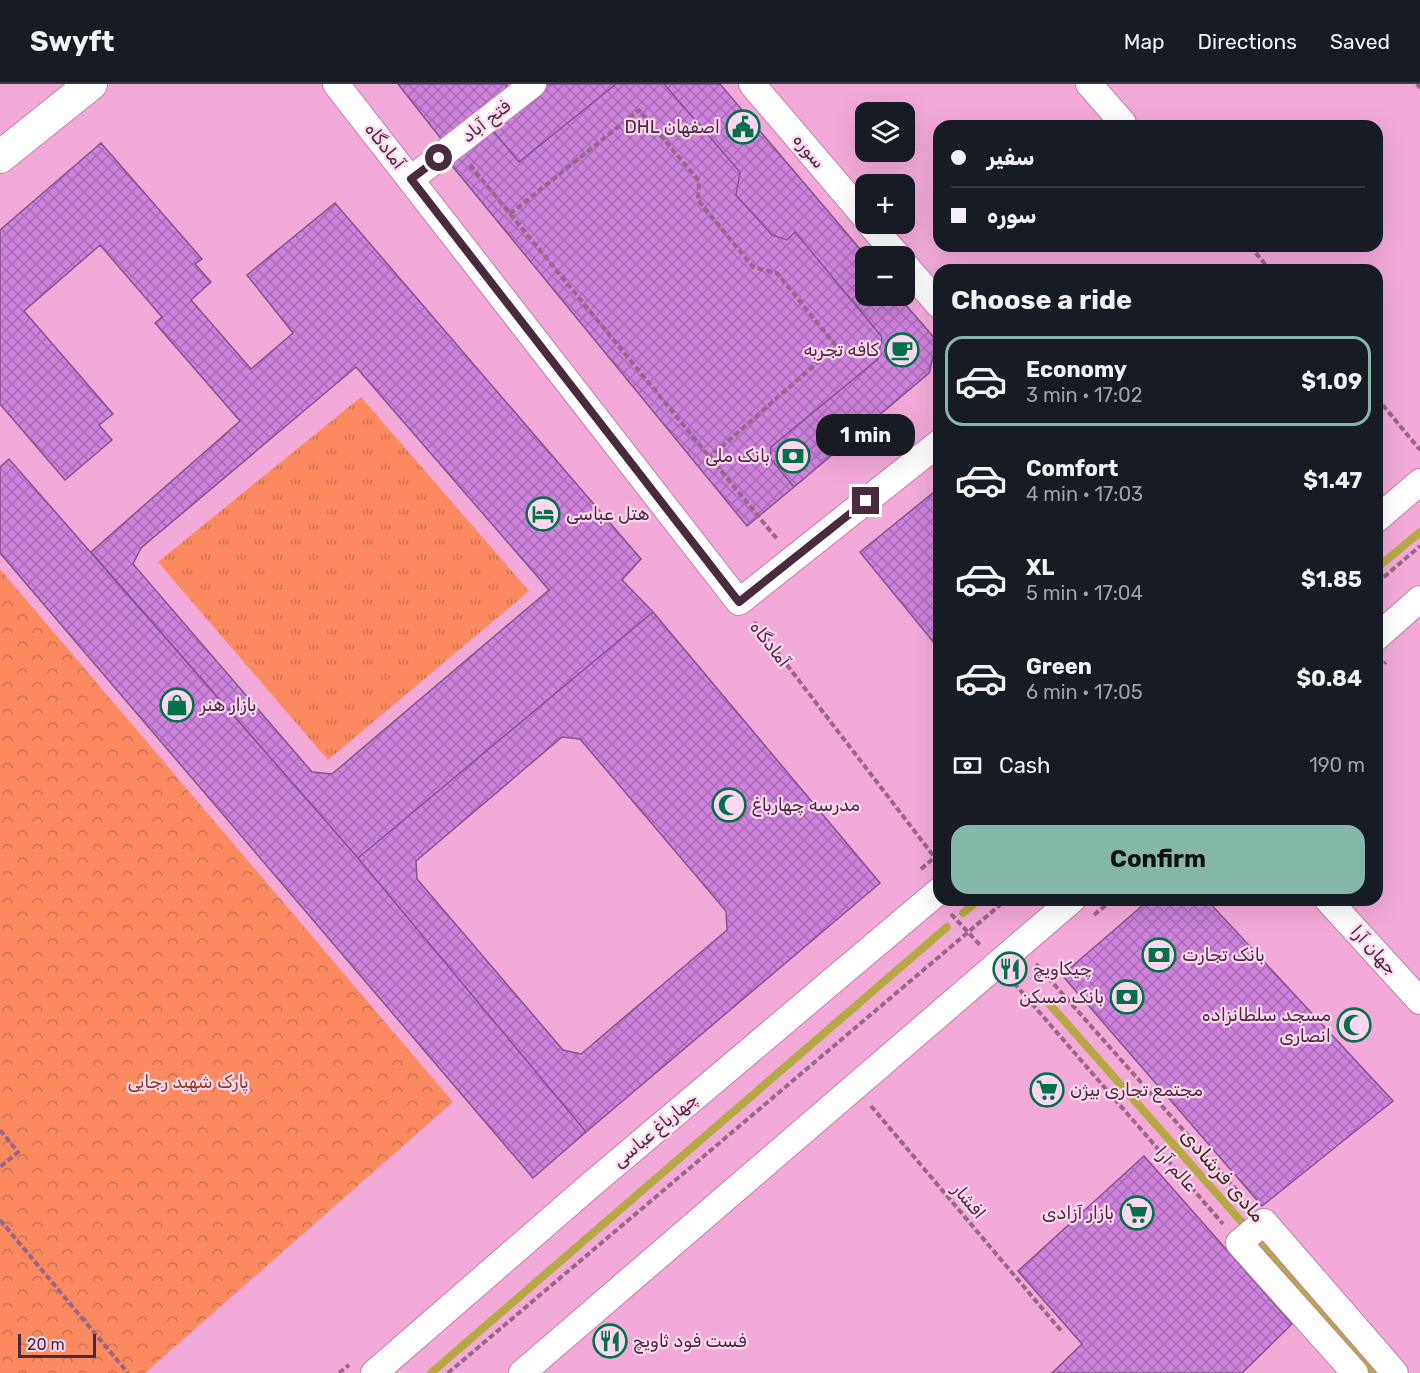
<!DOCTYPE html>
<html lang="en">
<head>
<meta charset="utf-8">
<style>
  :root { --surface:#171b24; --page:#20242c; --text:#f1f3f6; --muted:#9ea1a6; --line:#363941; --accent:#85b8a9 }
  body { margin:0; font-family:Rubik,"Noto Naskh Arabic",sans-serif; background:var(--page); color:var(--text); height:100vh; display:flex; flex-direction:column; font-size:22px; white-space:nowrap }
  * { box-sizing:border-box; margin:0 }
  p { font-size:20px; color:var(--muted) }
  .icon { flex:none; width:33px; height:33px; fill:none; stroke:currentColor; stroke-width:2; stroke-linecap:round; stroke-linejoin:round }
  .map { position:relative; flex:1; overflow:hidden }
  .side { position:absolute; left:933px; top:180px; width:450px; height:642px; display:flex; flex-direction:column; background:var(--surface); border-radius:18px; box-shadow:0 6px 24px #0002 }
  .side>* { flex:none }
  .banner { position:absolute; left:933px; top:36px; width:450px; height:132px; border-radius:18px; box-shadow:0 6px 24px #0002; display:grid; align-content:center; height:132px; padding:0 18px; background:var(--surface) }
  .buttons { position:absolute; left:855px; top:18px; display:grid; gap:12px }
  .buttons a { display:grid; place-items:center; width:60px; height:60px; border-radius:12px; background:var(--surface); box-shadow:0 6px 24px #0002; font-size:30px }
  .scale { position:absolute; left:18px; bottom:15px; width:78px; box-sizing:border-box; padding-left:6px; border:3px solid #482b3e; border-top:0; font-size:16px; line-height:21px; white-space:nowrap; color:#482b3e; -webkit-text-stroke:4px #ffd8f0; paint-order:stroke }
  .end { position:absolute; width:27px; height:27px; margin:-14px; border:8px solid #482b3e; background:#fff; box-shadow:0 0 0 3px #fff }
  .from { border-radius:50% }
  .bubble { position:absolute; height:42px; border-radius:18px; background:var(--surface); box-shadow:0 6px 24px #0002; font-size:20px; font-weight:700; line-height:42px; text-align:center }
  .banner b { display:flex; align-items:center; gap:21px; height:57px; font-size:22px }
  .banner b+b { border-top:2px solid var(--line) }
  .banner i { width:15px; height:15px; background:var(--text) }
  ul { padding:0; list-style:none }
  li { display:flex; align-items:center; gap:18px; height:90px; margin:0 12px 9px; padding:0 6px; border:3px solid transparent; border-radius:18px }
  li div { flex:1 }
  li b { display:block; font-size:22px }
  li em { font-style:normal; font-weight:700 }
  li.active { border-color:var(--accent) }
  li>.icon { width:54px; height:54px; stroke-width:1.5 }
  h2 { padding:0 18px; font-size:27px; line-height:72px }
  .pay { display:flex; align-items:center; gap:15px; height:66px; padding:0 18px; font-size:22px }
  .pay p { margin-inline-start:auto }
  .primary-button { display:flex; gap:12px; margin-top:auto; padding:12px 18px }
  .primary-button a { flex:1; height:69px; border-radius:18px; background:var(--accent); color:#111; font-size:24px; font-weight:700; line-height:69px; text-align:center }
  header { display:flex; align-items:center; gap:36px; box-sizing:border-box; height:84px; padding:0 30px; background:var(--surface); border-bottom:2px solid var(--line) }
  header strong { font-size:28px }
  nav { display:flex; gap:33px; margin-inline-start:auto; font-size:21px }
  .map>svg:first-child { display:block }
  .grass { fill:url(#grass-tufts) }
  .park { fill:url(#park-crowns) }
  .lines { fill:none; stroke-linecap:round; stroke-linejoin:round }
  .stream { stroke:#b6a843; stroke-width:8 }
  .building { fill:url(#building-cross-hatch); stroke:#84538d; stroke-width:1.5; fill-rule:evenodd }
  .minor-casing { stroke:#c47eab; stroke-width:28 }
  .major-casing { stroke:#c47eab; stroke-width:34 }
  .path { stroke:#986686; stroke-width:4; stroke-dasharray:6 3; stroke-linecap:butt }
  .minor { stroke:#fff; stroke-width:26 }
  .major { stroke:#fff; stroke-width:32 }
  .route { stroke:#482b3e; stroke-width:8 }
  .labels { text-anchor:middle; dominant-baseline:central; stroke-width:4.5; stroke-linejoin:round; paint-order:stroke }
  .street-label { font-size:18px; fill:#482b3e; stroke:#ffd8f0 }
  .poi-label { font-size:18px; fill:#482b3e; stroke:#ffd8f0; text-anchor:start }
  .park-label { font-size:18px; fill:#893f22; stroke:#ffd8f0 }
  .water-label { font-size:20px; font-style:italic; fill:#37341e; stroke:#ffd8f0 }
</style>
</head>
<body>
<header>
<strong>Swyft</strong>
<nav><a>Map</a><a>Directions</a><a>Saved</a></nav>
</header>
<div class="map">
<svg width="1420" height="1289" viewBox="0 0 1420 1289">
  <defs>
    <pattern id="grass-tufts" width="24" height="20" patternUnits="userSpaceOnUse" patternTransform="scale(1.5)"><rect width="24" height="20" fill="#fb8a60"/><path d="M3 7l-1-3M5 7V3M7 7l1-3M15 17l-1-3M17 17v-4M19 17l1-3" fill="none" stroke="#cd7151"/></pattern>
    <pattern id="park-crowns" width="20" height="18" patternUnits="userSpaceOnUse" patternTransform="scale(1.5)"><rect width="20" height="18" fill="#fb8a60"/><path d="M2 6a3 3 0 1 1 6 0M12 15a3 3 0 1 1 6 0" fill="none" stroke="#cd7151"/></pattern>
    <pattern id="building-cross-hatch" width="8" height="8" patternUnits="userSpaceOnUse" patternTransform="scale(1.5)"><rect width="8" height="8" fill="#cf82de"/><path d="M0 0l8 8M0 8l8-8" fill="none" stroke="#aa6bb5"/></pattern>
  </defs>
  <rect width="100%" height="100%" fill="#f4aad9"/>
  <path class="grass" d="M 361,313 L 529,507 L 328,676 L 158,478 Z"/>
  <path class="park" d="M 0,485 L 453,1018 L 145,1289 L 0,1289 Z"/>
  <g class="lines">
    <path class="stream" d="M 1377,484 L 1420,448
      M 963,829 L 979,816
      M 1045,915 L 1375,1289
      M 431,1289 L 947,843"/>
  </g>
  <path class="building" d="M 398,0 L 507,0 L 507,1 L 501,16 L 442,56 Z
    M 542,0 L 616,0 L 519,78 L 490,43 Z
    M 616,0 L 664,0 L 740,88 L 736,111 L 772,151 L 787,156 L 795,148 L 882,253 L 878,275 L 771,363 L 770,374 L 794,403 L 747,442 L 449,78 L 490,43 L 519,78 Z
    M 664,0 L 720,0 L 866,172 L 866,212 L 898,212 L 937,257 L 929,289 L 794,403 L 770,374 L 771,363 L 878,275 L 882,253 L 795,148 L 787,156 L 772,151 L 736,111 L 740,88 Z
    M 101,59 L 202,175 L 195,180 L 211,198 L 191,216 L 251,285 L 293,249 L 247,191 L 335,119 L 641,475 L 622,496 L 653,528 L 358,774 L 91,468 L 240,337 L 155,239 L 162,233 L 100,161 L 24,227 L 113,330 L 99,341 L 112,356 L 65,396 L 0,320 L 0,146 ZM 356,283 L 549,506 L 332,690 L 312,688 L 133,480 L 141,464 Z
    M 9,375 L 358,774 L 586,1048 L 533,1094 L 0,469 L 0,383 Z
    M 939,404 L 939,565 L 860,468 Z
    M 653,528 L 880,799 L 586,1048 L 358,774 ZM 562,653 L 580,655 L 726,827 L 727,846 L 581,970 L 563,966 L 417,795 L 416,777 Z
    M 1149,816 L 1207,816 L 1393,1017 L 1262,1122 L 1062,891 Z
    M 1144,1072 L 1292,1240 L 1242,1289 L 1052,1289 L 1082,1260 L 1018,1187 Z"/>
  <g class="lines">
    <g class="minor-casing">
      <path id="minor" d="M 336,0 L 739,518 L 939,359
        M 752,0 L 866,134
        M 1089,0 L 1123,39
        M 411,95 L 533,0
        M 870,140 L 898,172
        M 904,180 L 939,221
        M 1377,435 L 1420,398
        M 1377,553 L 1420,515
        M 1328,816 L 1420,917
        M 374,1289 L 593,1099 L 939,807
        M 522,1289 L 1072,816
        M 1355,1289 L 1239,1159 L 1264,1138 L 1395,1289"/>
    </g>
    <g class="major-casing">
      <path id="major" d="M 0,73 L 91,0"/>
    </g>
    <path class="path" d="M 1417,0 L 1420,4
      M 470,81 L 777,455
      M 510,130 L 639,26 L 699,97 L 698,116 L 753,183 L 777,189 L 836,262 L 710,373
      M 1250,162 L 1270,186
      M 1377,314 L 1420,366
      M 1377,499 L 1420,462
      M 754,538 L 939,779
      M 1377,585 L 1386,578
      M 921,785 L 939,770
      M 951,830 L 981,862
      M 1094,831 L 1112,816
      M 1036,880 L 1248,1119
      M 1014,899 L 1223,1140
      M 871,1022 L 1063,1249
      M 0,1046 L 18,1068 L 0,1083
      M 0,1136 L 128,1289
      M 339,1289 L 349,1281
      M 448,1289 L 1006,816"/>
    <use href="#minor" class="minor"/>
    <use href="#major" class="major"/>
  </g>
  <g class="lines">
    <path class="route" d="M 439,74 L 411,95 L 739,518 L 866,417"/>
  </g>
  <defs>
    <g id="civic-ring" transform="scale(1.725)"><circle r="9.5" fill="#ffd8f0" stroke="#00714a" stroke-width="1.5"/><path d="M-.6-6.5H3V-4.5H.6V-3L4-1V1h2V6H-6V1h2V-1L-.6-3ZM-1.2 2.5V6h2.4V2.5Z" fill="#00714a"/></g>
    <g id="cafe-ring" transform="scale(1.725)"><circle r="9.5" fill="#ffd8f0" stroke="#00714a" stroke-width="1.5"/><path d="M-5.5-4.5H6V0H3Q3 3.5 0 3.5H-2.5Q-5.5 3.5-5.5 0ZM3-3.2v2h1.7v-2ZM-6 4.5H4V6H-6Z" fill="#00714a"/></g>
    <g id="bank-ring" transform="scale(1.725)"><circle r="9.5" fill="#ffd8f0" stroke="#00714a" stroke-width="1.5"/><path d="M-6-4H6V4H-6ZM0-2.3a2.3 2.3 0 1 0 0 4.6a2.3 2.3 0 1 0 0-4.6Z" fill="#00714a"/></g>
    <g id="hotel-ring" transform="scale(1.725)"><circle r="9.5" fill="#ffd8f0" stroke="#00714a" stroke-width="1.5"/><path d="M-6-4.5h1.5V1H6V5H4.5V3h-9V5H-6ZM-4 0a1.8 1.8 0 1 1 3.6 0ZM.5 0V-2.5h3Q6-2.5 6 0Z" fill="#00714a"/></g>
    <g id="shop-ring" transform="scale(1.725)"><circle r="9.5" fill="#ffd8f0" stroke="#00714a" stroke-width="1.5"/><path d="M-5-2.5h2.3a2.7 3.5 0 0 1 5.4 0H5L5.5 6h-11ZM-1.5-2.5h3a1.5 2.3 0 0 0-3 0Z" fill="#00714a"/></g>
    <g id="mosque-ring" transform="scale(1.725)"><circle r="9.5" fill="#ffd8f0" stroke="#00714a" stroke-width="1.5"/><path d="M3.5-4.9A6 6 0 1 0 3.5 4.9A5 5 0 1 1 3.5-4.9Z" fill="#00714a"/></g>
    <g id="restaurant-ring" transform="scale(1.725)"><circle r="9.5" fill="#ffd8f0" stroke="#00714a" stroke-width="1.5"/><path d="M-5-6h1v4h1v-4h1v4h1v-4h1v5L-1.5 .5V6h-2V.5L-5-1ZM5-6V6H3V1.5H1.5Q1.5-4 5-6Z" fill="#00714a"/></g>
    <g id="supermarket-ring" transform="scale(1.725)"><circle r="9.5" fill="#ffd8f0" stroke="#00714a" stroke-width="1.5"/><path d="M-6-5.5h2.5l.6 2H6L4.5 2H-2.5L-4.4-4H-6ZM-1.5 3.2a1.3 1.3 0 1 0 .1 0ZM3 3.2a1.3 1.3 0 1 0 .1 0Z" fill="#00714a"/></g>
  </defs>
  <g fill-rule="evenodd">
    <use href="#civic-ring" x="743" y="43"/>
    <use href="#cafe-ring" x="902" y="266"/>
    <use href="#bank-ring" x="793" y="372"/>
    <use href="#hotel-ring" x="543" y="430"/>
    <use href="#shop-ring" x="177" y="621"/>
    <use href="#mosque-ring" x="729" y="721"/>
    <use href="#bank-ring" x="1159" y="871"/>
    <use href="#restaurant-ring" x="1010" y="885"/>
    <use href="#bank-ring" x="1127" y="913"/>
    <use href="#mosque-ring" x="1354" y="941"/>
    <use href="#supermarket-ring" x="1047" y="1006"/>
    <use href="#supermarket-ring" x="1137" y="1129"/>
    <use href="#restaurant-ring" x="610" y="1257"/>
  </g>
  <g class="labels">
    <g class="street-label">
      <text transform="translate(486 37) rotate(-38)">فتح آباد</text>
      <text transform="translate(385 62) rotate(52)">آمادگاه</text>
      <text transform="translate(809 67) rotate(50)">سوره</text>
      <text transform="translate(770 560) rotate(52)">آمادگاه</text>
      <text transform="translate(1374 866) rotate(48)">جهان آرا</text>
      <text transform="translate(655 1046) rotate(-40)">چهارباغ عباسی</text>
      <text transform="translate(1176 1085) rotate(49)">عالم آرا</text>
      <text transform="translate(969 1117) rotate(50)">افشار</text>
    </g>
    <g class="poi-label">
      <text x="720" y="43" text-anchor="end">DHL اصفهان</text>
      <text x="879" y="266" text-anchor="end">کافه تجربه</text>
      <text x="770" y="372" text-anchor="end">بانک ملی</text>
      <text x="566" y="430">هتل عباسی</text>
      <text x="200" y="621">بازار هنر</text>
      <text x="752" y="721">مدرسه چهارباغ</text>
      <text x="1182" y="871">بانک تجارت</text>
      <text x="1033" y="885">چیکاویچ</text>
      <text x="1104" y="913" text-anchor="end">بانک مسکن</text>
      <text x="1331" y="931" text-anchor="end">مسجد سلطانزاده<tspan x="1331" dy="21">انصاری</tspan></text>
      <text x="1070" y="1006">مجتمع تجاری بیژن</text>
      <text x="1114" y="1129" text-anchor="end">بازار آزادی</text>
      <text x="633" y="1257">فست فود ثاویچ</text>
    </g>
    <g class="park-label">
      <text x="188" y="998">پارک شهید رجایی</text>
    </g>
    <g class="water-label">
      <text transform="translate(1223 1091) rotate(49)">مادی فرشادی</text>
    </g>
  </g>
</svg>
<div class="buttons">
<a><svg class="icon" aria-label="layers" viewBox="0 0 24 24"><path d="M12 4l9 5-9 5-9-5zM3 14l9 5 9-5"/></svg></a>
<a>+</a>
<a>−</a>
</div>
<div class="scale">20 m</div>
<i class="end from" style="left:439px;top:74px"></i>
<i class="end" style="left:866px;top:417px"></i>
<div class="bubble" style="left:816px;top:330px;width:99px">1 min</div>
<div class="banner">
<b><i class="from"></i>سفیر</b>
<b><i></i>سوره</b>
</div>
<section class="side">
<h2>Choose a ride</h2>
<ul>
<li class="active"><svg class="icon" aria-label="car" viewBox="0 0 24 24"><path d="M5 17H2v-5l4-1 3-4h7l3 4 3 1v5h-3M9 17h6M6 11h13"/><circle cx="7" cy="17" r="2"/><circle cx="17" cy="17" r="2"/></svg><div><b>Economy</b><p>3 min · 17:02</p></div><em>$1.09</em></li>
<li><svg class="icon" aria-label="car" viewBox="0 0 24 24"><path d="M5 17H2v-5l4-1 3-4h7l3 4 3 1v5h-3M9 17h6M6 11h13"/><circle cx="7" cy="17" r="2"/><circle cx="17" cy="17" r="2"/></svg><div><b>Comfort</b><p>4 min · 17:03</p></div><em>$1.47</em></li>
<li><svg class="icon" aria-label="car" viewBox="0 0 24 24"><path d="M5 17H2v-5l4-1 3-4h7l3 4 3 1v5h-3M9 17h6M6 11h13"/><circle cx="7" cy="17" r="2"/><circle cx="17" cy="17" r="2"/></svg><div><b>XL</b><p>5 min · 17:04</p></div><em>$1.85</em></li>
<li><svg class="icon" aria-label="car" viewBox="0 0 24 24"><path d="M5 17H2v-5l4-1 3-4h7l3 4 3 1v5h-3M9 17h6M6 11h13"/><circle cx="7" cy="17" r="2"/><circle cx="17" cy="17" r="2"/></svg><div><b>Green</b><p>6 min · 17:05</p></div><em>$0.84</em></li>
</ul>
<div class="pay"><svg class="icon" aria-label="cash" viewBox="0 0 24 24"><path d="M3 7h18v10H3z"/><circle cx="12" cy="12" r="2"/></svg>Cash<p>190 m</p></div>
<div class="primary-button"><a>Confirm</a></div>
</section>
</div>
</body>
</html>
